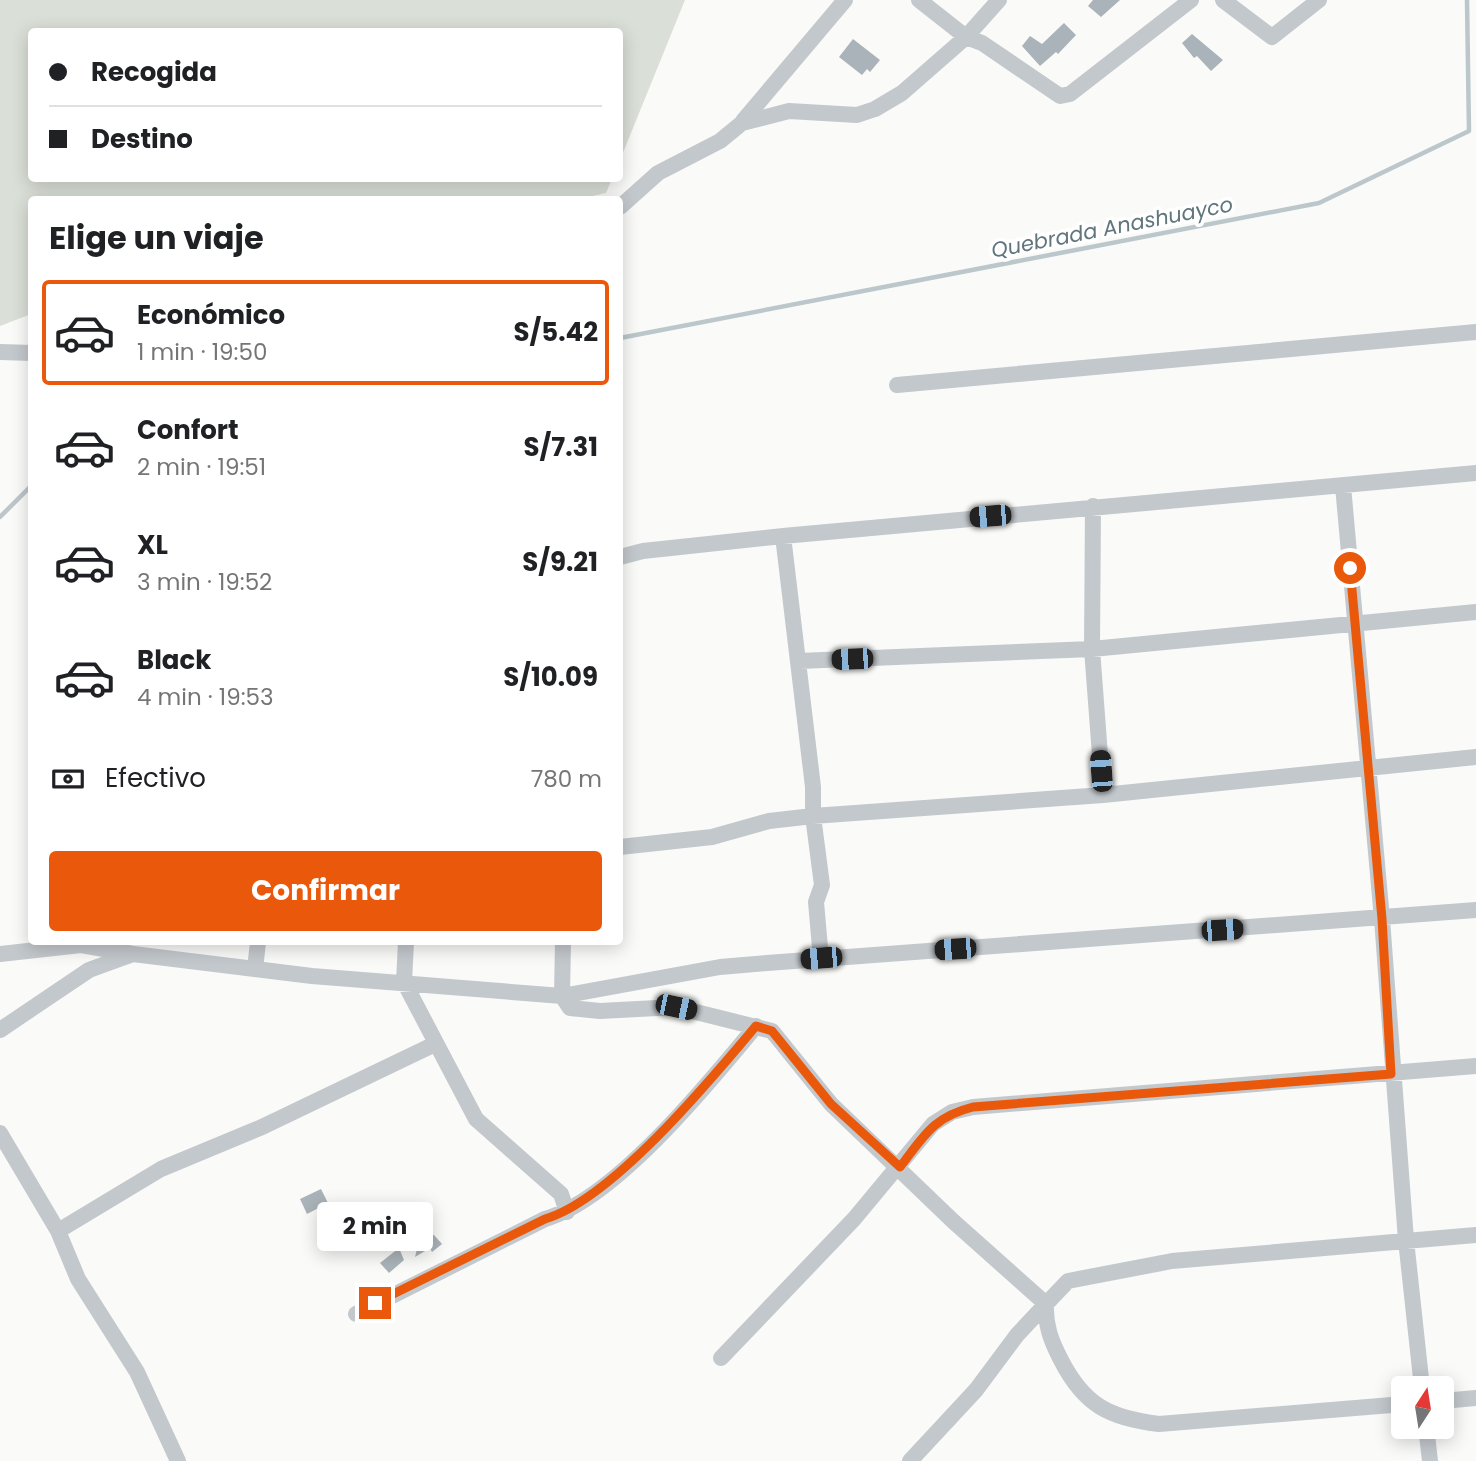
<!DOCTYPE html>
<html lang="es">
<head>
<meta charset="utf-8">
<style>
  :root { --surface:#fff; --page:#f2f2f2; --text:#202124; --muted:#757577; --line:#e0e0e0; --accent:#ea580c }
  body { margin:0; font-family:Poppins,sans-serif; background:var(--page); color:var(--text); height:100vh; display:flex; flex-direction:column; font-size:26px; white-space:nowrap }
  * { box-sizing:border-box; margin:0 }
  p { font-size:23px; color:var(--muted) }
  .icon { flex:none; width:38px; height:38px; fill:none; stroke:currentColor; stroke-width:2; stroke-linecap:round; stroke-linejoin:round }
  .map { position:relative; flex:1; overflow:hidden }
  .side { position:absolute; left:28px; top:196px; width:595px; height:749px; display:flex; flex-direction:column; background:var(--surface); border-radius:7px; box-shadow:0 4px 18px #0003 }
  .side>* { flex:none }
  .top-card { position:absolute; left:28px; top:28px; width:595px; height:154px; border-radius:7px; box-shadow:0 4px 18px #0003; display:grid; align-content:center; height:154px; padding:0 21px; background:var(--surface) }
  .needle { width:46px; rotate:12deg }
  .fabs { position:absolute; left:1391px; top:1376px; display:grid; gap:14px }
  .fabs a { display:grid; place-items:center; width:63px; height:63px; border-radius:7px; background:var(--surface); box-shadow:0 4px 18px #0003; font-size:35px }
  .end { position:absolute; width:32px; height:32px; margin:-16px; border:9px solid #ea580c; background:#fff; box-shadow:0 0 0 4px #fff }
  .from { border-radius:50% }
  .bubble { position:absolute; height:49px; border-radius:7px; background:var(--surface); box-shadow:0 4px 18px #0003; font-size:23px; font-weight:700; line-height:49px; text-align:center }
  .car { position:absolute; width:21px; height:42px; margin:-21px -10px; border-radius:9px; box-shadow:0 0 5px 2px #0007; background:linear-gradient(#222 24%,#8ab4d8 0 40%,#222 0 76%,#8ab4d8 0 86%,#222 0) }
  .top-card b { display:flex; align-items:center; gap:24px; height:66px; font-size:26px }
  .top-card b+b { border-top:2px solid var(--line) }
  .top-card i { width:18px; height:18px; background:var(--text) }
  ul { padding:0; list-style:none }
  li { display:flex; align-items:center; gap:21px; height:105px; margin:0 14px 10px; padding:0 7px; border:4px solid transparent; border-radius:7px }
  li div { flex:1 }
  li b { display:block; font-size:26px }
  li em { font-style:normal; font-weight:700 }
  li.current { border-color:var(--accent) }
  li>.icon { width:63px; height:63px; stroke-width:1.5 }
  h2 { padding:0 21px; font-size:32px; line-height:84px }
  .pay { display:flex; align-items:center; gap:18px; height:77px; padding:0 21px; font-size:26px }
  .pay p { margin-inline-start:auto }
  .button { display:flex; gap:14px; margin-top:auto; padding:14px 21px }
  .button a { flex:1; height:80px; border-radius:7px; background:var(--accent); color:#fff; font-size:28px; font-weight:700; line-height:80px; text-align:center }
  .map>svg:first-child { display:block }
  .green { fill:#dadfd7 }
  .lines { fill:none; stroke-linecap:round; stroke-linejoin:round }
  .stream { stroke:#bbc7cb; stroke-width:4.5 }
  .building { fill:#aab3b9 }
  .street { stroke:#c3c8cc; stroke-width:16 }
  .route { stroke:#ea580c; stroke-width:9 }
  .labels { text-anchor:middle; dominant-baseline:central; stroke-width:7; stroke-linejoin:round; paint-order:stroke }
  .water-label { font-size:21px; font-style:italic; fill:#60757c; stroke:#fff }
</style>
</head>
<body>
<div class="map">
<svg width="1476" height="1461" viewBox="0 0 1476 1461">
  <rect width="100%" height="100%" fill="#fafaf8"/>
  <path class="green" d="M 0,0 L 685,0 L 620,160 L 620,32 L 32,32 L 32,178 L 612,179 L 606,193 L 574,200 L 32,200 L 31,314 L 0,326 Z"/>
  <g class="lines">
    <path class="stream" d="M 620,338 L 1319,203 L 1469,131 L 1467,0
      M 0,517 L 32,485"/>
  </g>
  <path class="building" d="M 1093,0 L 1120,0 L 1101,17 L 1088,6 Z
    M 1064,23 L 1076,35 L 1058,54 L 1056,52 L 1040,66 L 1022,46 L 1030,36 L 1042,44 Z
    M 1192,34 L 1223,60 L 1211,71 L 1197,56 L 1194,58 L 1182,43 Z
    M 853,39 L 880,60 L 870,72 L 867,69 L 862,75 L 839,57 Z
    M 321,1189 L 328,1203 L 307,1214 L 300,1199 Z
    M 421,1232 L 434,1235 L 442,1244 L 432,1252 L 430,1248 L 415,1257 Z
    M 399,1248 L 404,1260 L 389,1273 L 380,1263 Z"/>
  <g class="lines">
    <path class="street" d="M 919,0 L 966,37 L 982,43 L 1060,96 L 1070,94 L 1191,0
      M 1223,0 L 1272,37 L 1319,0
      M 743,121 L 845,0
      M 620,207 L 658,173 L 720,141 L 742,123 L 789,111 L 857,115 L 875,109 L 902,93 L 966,37 L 999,0
      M 0,352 L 32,353
      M 897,385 L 1476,332
      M 1343,486 L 1382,919 L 1406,1240 L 1422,1388
      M 1093,506 L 1092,649 L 1103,795
      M 783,536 L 813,787 L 813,816 L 822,885 L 816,902 L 821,959
      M 620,557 L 643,551 L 783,536 L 1476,473
      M 799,661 L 1092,649 L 1476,612
      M 620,847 L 712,837 L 769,821 L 813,816 L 1103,795 L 1476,757
      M 406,942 L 404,982 L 476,1119 L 561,1194 L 567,1212
      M 563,942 L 562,996 L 570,1008 L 600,1011 L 676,1007 L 772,1031 L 831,1104 L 954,1222 L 1046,1304 L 1068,1281 L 1172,1261 L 1476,1235
      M 0,954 L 81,945 L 133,954
      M 255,969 L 258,942
      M 0,1030 L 89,970 L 133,954 L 312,976 L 562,996 L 720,967 L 767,963 L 1476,910
      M 0,1133 L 58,1231 L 78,1279 L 137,1372 L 178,1461
      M 58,1231 L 161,1169 L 262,1127 L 435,1044
      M 1046,1304 C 1045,1325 1051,1341 1061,1360 C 1084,1405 1109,1418 1159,1424 L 1404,1404
      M 356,1314 L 545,1219 C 615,1199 709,1083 756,1026
      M 721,1358 L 854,1219 L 933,1124 L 952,1112 L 973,1107 L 1476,1066
      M 1442,1401 L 1476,1398
      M 1426,1426 L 1430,1461
      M 910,1461 L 976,1390 L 1017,1335 L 1046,1304"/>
  </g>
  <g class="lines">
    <path class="route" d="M 375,1303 L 545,1219 C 611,1200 710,1081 756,1026 L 772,1031 L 831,1104 L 900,1167 C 924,1136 933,1117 973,1107 L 1391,1074 L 1382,919 L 1350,568"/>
  </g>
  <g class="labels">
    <g class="water-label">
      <text transform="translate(1112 227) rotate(-11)">Quebrada Anashuayco</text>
    </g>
  </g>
</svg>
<div class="fabs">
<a><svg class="needle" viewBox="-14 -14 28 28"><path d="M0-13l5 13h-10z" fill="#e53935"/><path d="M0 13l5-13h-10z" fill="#757577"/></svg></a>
</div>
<i class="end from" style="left:1350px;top:568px"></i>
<i class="end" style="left:375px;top:1303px"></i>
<div class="bubble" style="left:317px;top:1202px;width:116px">2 min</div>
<i class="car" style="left:990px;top:516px;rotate:265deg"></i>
<i class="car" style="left:852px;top:659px;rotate:268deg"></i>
<i class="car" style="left:1101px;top:771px;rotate:356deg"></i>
<i class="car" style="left:1222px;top:930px;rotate:86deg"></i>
<i class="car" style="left:955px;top:949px;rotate:266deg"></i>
<i class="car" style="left:821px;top:958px;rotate:265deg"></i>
<i class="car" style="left:676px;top:1007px;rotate:102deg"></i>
<div class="top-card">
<b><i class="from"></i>Recogida</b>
<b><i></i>Destino</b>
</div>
<section class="side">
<h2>Elige un viaje</h2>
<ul>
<li class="current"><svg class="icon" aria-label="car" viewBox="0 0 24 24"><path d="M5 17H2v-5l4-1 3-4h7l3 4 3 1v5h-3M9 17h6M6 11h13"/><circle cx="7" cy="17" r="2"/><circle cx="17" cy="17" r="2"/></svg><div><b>Económico</b><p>1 min · 19:50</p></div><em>S/5.42</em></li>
<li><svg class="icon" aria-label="car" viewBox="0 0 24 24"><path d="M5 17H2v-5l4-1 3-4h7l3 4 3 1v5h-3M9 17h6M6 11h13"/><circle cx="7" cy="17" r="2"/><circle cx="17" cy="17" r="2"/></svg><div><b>Confort</b><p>2 min · 19:51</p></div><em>S/7.31</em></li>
<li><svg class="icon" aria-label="car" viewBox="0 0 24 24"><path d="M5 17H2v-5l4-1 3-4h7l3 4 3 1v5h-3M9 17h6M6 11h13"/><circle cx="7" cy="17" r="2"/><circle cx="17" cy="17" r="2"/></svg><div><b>XL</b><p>3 min · 19:52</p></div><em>S/9.21</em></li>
<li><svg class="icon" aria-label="car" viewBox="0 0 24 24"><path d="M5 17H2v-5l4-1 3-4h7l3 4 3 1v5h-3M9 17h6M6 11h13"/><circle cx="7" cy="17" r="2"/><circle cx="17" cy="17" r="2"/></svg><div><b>Black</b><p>4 min · 19:53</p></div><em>S/10.09</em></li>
</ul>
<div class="pay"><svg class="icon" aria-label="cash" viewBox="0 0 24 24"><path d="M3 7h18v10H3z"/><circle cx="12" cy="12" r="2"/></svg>Efectivo<p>780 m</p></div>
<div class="button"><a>Confirmar</a></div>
</section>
</div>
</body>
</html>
